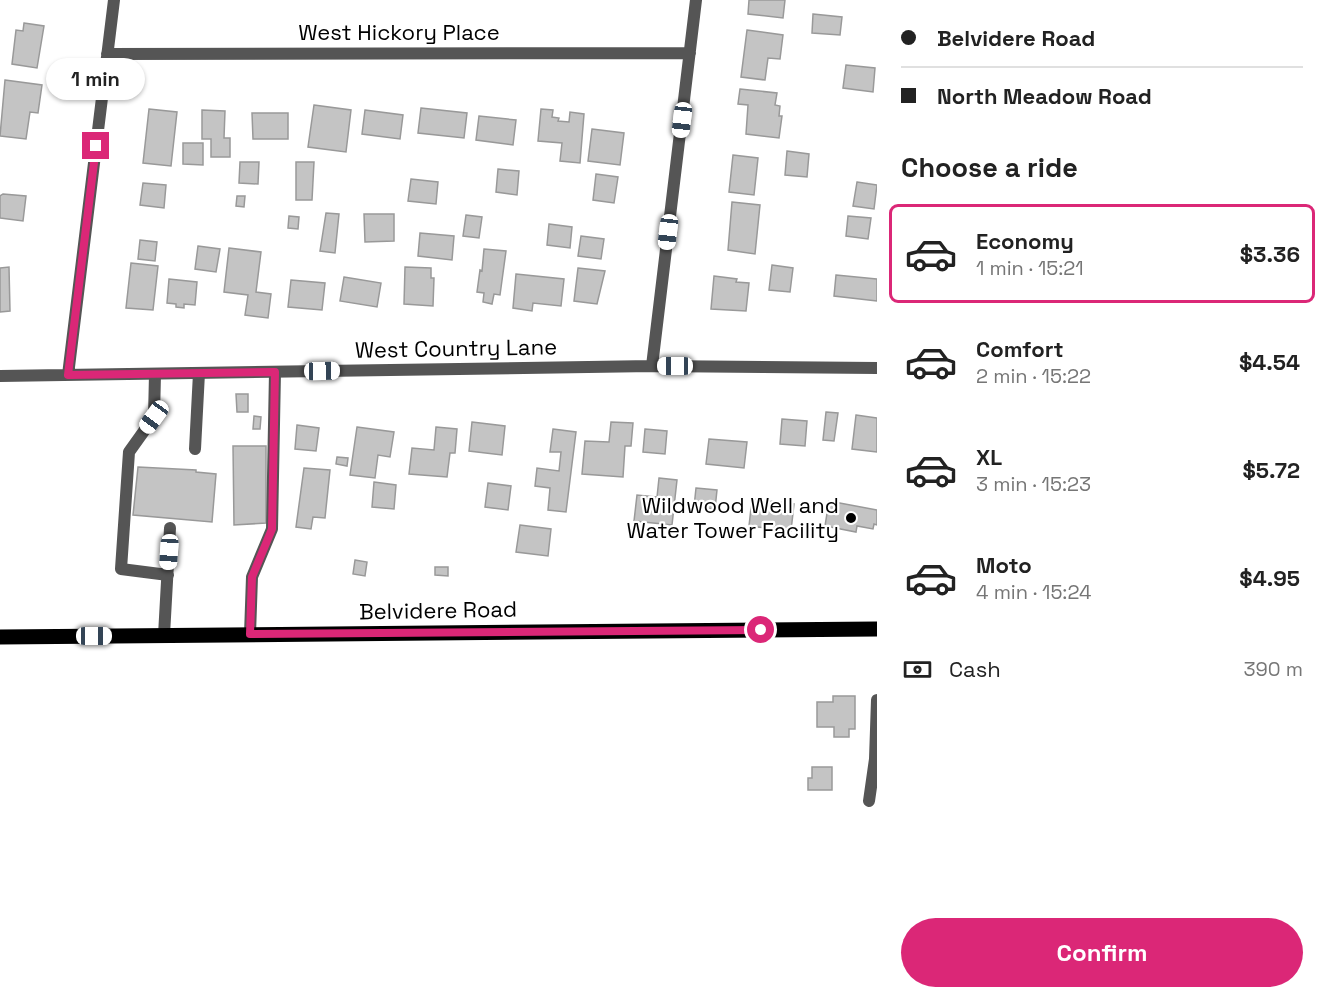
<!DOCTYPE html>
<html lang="en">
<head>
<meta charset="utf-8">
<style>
  :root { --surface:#fff; --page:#f2f2f2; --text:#222; --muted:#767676; --line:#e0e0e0; --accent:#db2777 }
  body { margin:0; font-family:"Space Grotesk",sans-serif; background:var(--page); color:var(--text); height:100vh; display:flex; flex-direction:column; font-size:22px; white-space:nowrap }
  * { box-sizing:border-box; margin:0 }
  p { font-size:20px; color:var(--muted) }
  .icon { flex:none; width:33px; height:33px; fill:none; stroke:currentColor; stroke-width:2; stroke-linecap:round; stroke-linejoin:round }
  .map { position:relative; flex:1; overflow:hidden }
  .panel { display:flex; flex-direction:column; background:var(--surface); width:450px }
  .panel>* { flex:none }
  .top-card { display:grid; align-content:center; height:132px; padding:0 24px; background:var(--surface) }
  .end { position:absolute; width:27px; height:27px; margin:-14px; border:8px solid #db2777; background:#fff; box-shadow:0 0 0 3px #fff }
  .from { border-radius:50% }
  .bubble { position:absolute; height:42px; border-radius:21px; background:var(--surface); box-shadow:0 2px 4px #0004; font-size:20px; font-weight:700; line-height:42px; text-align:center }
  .car { position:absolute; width:18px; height:36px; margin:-18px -9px; border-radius:8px; box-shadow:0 0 4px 2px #0007; background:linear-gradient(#fff 24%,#345 0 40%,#fff 0 76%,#345 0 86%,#fff 0) }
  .top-card b { display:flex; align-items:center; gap:21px; height:57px; font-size:22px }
  .top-card b+b { border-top:2px solid var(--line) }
  .top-card i { width:15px; height:15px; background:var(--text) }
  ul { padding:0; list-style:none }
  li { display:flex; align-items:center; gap:18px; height:99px; margin:0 12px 9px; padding:0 12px; border:3px solid transparent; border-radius:9px }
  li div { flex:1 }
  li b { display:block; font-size:22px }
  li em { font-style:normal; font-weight:700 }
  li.selected { border-color:var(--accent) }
  li>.icon { width:54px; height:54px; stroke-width:1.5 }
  h2 { padding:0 24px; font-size:27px; line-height:72px }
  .pay { display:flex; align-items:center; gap:15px; height:66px; padding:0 24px; font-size:22px }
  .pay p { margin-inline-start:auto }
  .primary-button { display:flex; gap:12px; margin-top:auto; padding:12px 24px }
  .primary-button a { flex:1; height:69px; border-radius:36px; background:var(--accent); color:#fff; font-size:24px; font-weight:700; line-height:69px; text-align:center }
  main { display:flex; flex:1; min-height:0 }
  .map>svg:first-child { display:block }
  .building { fill:#c4c4c4; stroke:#999; stroke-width:1.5 }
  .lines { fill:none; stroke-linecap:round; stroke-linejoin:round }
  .service { stroke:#555; stroke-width:12 }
  .minor { stroke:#555; stroke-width:12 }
  .primary { stroke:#000; stroke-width:15 }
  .route { stroke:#db2777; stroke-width:8 }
  .poi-dot { fill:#000; stroke:#fff; stroke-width:2 }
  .labels { text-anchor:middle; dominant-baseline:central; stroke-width:4.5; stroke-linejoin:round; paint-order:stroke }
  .street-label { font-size:22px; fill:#000; stroke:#fff }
  .poi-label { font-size:22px; fill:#000; stroke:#fff; text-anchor:end }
</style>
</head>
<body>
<main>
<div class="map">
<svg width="877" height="999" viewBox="0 0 877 999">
  <rect width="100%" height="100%" fill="#fff"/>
  <path class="building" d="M 749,0 L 785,0 L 783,18 L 748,14 Z
    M 813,14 L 842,17 L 840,35 L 812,33 Z
    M 24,23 L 44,26 L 37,68 L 12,64 L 16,30 L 23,31 Z
    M 747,30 L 783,35 L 780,59 L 768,58 L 765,80 L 741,77 Z
    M 846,65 L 875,68 L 873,92 L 843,88 Z
    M 5,80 L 42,85 L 38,113 L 30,112 L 26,139 L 0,136 Z
    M 740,89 L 777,93 L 775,105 L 780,106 L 779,116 L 782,116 L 779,138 L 746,134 L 748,105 L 738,104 Z
    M 314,105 L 351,110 L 346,152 L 308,147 Z
    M 421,108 L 467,113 L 464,138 L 418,133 Z
    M 149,109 L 177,112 L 171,166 L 143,163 Z
    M 541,109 L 553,110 L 552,117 L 559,118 L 558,121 L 569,122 L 570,112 L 584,114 L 580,163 L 560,161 L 562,143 L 538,141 Z
    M 202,110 L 225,111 L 224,138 L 230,138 L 230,157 L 211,157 L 211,139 L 202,139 Z
    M 365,110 L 403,115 L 400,139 L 362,134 Z
    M 252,113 L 288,113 L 288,139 L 253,139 Z
    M 479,116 L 516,120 L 513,145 L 476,140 Z
    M 592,129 L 624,133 L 620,165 L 588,161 Z
    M 183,143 L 203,143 L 203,165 L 183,164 Z
    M 787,151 L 809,154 L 807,177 L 785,175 Z
    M 733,155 L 758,158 L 754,195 L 729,192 Z
    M 240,162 L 259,162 L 258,184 L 239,183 Z
    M 296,162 L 314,162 L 312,200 L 296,200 Z
    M 498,169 L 519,171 L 517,195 L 496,192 Z
    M 596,174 L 618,177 L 614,203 L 593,200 Z
    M 411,179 L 438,182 L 436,204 L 408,201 Z
    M 857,182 L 877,185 L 874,209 L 853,206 Z
    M 143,183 L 166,185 L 164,208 L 140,205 Z
    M 3,194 L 26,196 L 23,221 L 0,218 L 0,196 Z
    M 237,196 L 245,196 L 244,207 L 236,206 Z
    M 732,202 L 760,205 L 755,254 L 728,250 Z
    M 326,213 L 339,214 L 335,253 L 320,251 Z
    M 364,214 L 394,214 L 394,241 L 365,242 Z
    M 466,215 L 482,217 L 479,238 L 463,236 Z
    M 289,216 L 299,217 L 298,229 L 288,228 Z
    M 848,216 L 871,218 L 868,239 L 846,236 Z
    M 549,224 L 572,227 L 570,248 L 547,245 Z
    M 420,233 L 454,236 L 452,260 L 418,256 Z
    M 581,236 L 604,239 L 601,259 L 578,256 Z
    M 140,240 L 157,242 L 155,261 L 138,259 Z
    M 198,246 L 220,249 L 216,272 L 195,269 Z
    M 229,248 L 261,252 L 256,292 L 271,294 L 268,318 L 245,315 L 248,295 L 224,292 Z
    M 484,249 L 506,251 L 500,295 L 494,294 L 492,304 L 483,302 L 484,293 L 477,292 L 480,270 L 482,271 Z
    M 131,263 L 158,266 L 153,310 L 126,308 Z
    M 772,265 L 793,268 L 790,292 L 769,290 Z
    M 9,267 L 10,311 L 0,312 L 0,268 Z
    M 405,267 L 431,268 L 431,278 L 434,278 L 433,306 L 404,304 Z
    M 578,268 L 605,271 L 597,304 L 574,301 Z
    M 516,274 L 564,279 L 561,306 L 533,303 L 532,311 L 513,308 Z
    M 836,275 L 877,279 L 877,301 L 834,296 Z
    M 714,276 L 737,279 L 736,282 L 749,283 L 746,311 L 711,309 Z
    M 344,277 L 381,283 L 377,307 L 340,301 Z
    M 169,279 L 197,282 L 195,305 L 184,304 L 184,308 L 176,307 L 176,304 L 167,303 Z
    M 291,280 L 325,283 L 322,310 L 288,307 Z
    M 236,394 L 248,394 L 248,412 L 237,412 Z
    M 826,412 L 838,413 L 834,441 L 823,440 Z
    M 856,415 L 877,418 L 877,452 L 852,449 Z
    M 254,416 L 261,417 L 260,429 L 253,429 Z
    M 782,419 L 807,421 L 805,446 L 780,444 Z
    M 472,422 L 505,426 L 502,455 L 469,451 Z
    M 611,422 L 633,423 L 631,446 L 625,446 L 623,477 L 582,474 L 585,441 L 609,442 Z
    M 297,425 L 319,428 L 316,451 L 295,449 Z
    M 357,427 L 394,432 L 390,457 L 378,455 L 375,478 L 350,475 Z
    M 436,427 L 457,429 L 455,453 L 450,453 L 447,477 L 409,474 L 412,448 L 434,450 Z
    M 553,429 L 576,432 L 566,512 L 548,510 L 550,488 L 535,486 L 537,468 L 559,471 L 561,452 L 550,452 Z
    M 645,429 L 667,431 L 665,454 L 643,452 Z
    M 709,439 L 747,442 L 744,468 L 706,464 Z
    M 233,446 L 266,446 L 266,523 L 234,525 Z
    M 337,457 L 348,458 L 347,466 L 336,464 Z
    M 138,467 L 196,470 L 196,472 L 216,474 L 212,522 L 133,515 Z
    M 304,468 L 330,470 L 325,518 L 313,517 L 311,529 L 296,527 Z
    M 659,478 L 677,480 L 672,525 L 634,521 L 637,495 L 657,497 Z
    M 374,482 L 396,485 L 394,509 L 372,507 Z
    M 488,483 L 511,486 L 508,510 L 485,507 Z
    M 696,488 L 717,490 L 715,509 L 694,507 Z
    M 752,499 L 794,504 L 791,531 L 749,526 Z
    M 829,501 L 877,510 L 877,525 L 874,524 L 873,529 L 857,526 L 856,532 L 825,526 Z
    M 520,525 L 551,529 L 548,556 L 516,552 Z
    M 355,560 L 367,562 L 365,576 L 353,574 Z
    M 435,567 L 448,567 L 448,576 L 435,575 Z
    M 833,696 L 855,696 L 855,729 L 849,729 L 849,737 L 834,737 L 834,727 L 817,727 L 817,702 L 833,702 Z
    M 812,767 L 832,767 L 832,790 L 808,790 L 808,778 L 812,778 Z"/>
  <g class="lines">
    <path class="service" d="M 155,374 L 154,417 L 129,452 L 121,569 L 168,575
      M 195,449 L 199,373
      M 250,634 L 252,577 L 272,529 L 275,372
      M 164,635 L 170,528
      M 869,801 L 875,759 L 877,700"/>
    <path class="minor" d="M 107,54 L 690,53
      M 652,366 L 696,0
      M 68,375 L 114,0
      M 0,376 L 652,366 L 877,368"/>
    <path class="primary" d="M 0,637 L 877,629"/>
  </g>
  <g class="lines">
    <path class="route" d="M 96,146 L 68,375 L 275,372 L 272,529 L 252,577 L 250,634 L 761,630"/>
  </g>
  <circle class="poi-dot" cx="851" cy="518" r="6"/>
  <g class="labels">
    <g class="street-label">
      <text x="399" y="32">West Hickory Place</text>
      <text transform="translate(456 348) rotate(-1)">West Country Lane</text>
      <text transform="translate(438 610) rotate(-1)">Belvidere Road</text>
    </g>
    <g class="poi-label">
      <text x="839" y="505">Wildwood Well and<tspan x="839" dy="25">Water Tower Facility</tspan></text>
    </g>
  </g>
</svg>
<i class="end from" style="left:761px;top:630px"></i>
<i class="end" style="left:96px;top:146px"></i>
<div class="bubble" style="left:46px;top:58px;width:99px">1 min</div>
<i class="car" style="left:682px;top:120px;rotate:187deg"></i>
<i class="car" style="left:668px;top:232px;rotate:187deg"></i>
<i class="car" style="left:675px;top:366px;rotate:270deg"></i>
<i class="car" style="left:322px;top:371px;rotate:89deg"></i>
<i class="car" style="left:154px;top:417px;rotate:216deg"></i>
<i class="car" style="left:169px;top:552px;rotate:184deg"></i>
<i class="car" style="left:94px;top:636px;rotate:90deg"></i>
</div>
<section class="panel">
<div class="top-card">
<b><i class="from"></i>Belvidere Road</b>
<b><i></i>North Meadow Road</b>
</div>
<h2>Choose a ride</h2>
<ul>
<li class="selected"><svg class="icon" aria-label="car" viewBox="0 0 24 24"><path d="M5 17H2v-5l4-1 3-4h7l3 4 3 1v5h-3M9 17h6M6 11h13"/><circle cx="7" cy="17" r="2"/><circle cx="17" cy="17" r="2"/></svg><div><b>Economy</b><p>1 min · 15:21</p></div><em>$3.36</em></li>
<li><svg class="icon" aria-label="car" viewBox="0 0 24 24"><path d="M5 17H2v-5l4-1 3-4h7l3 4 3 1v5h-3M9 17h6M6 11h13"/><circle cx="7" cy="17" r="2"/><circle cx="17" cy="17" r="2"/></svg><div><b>Comfort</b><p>2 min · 15:22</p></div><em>$4.54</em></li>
<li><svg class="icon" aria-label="car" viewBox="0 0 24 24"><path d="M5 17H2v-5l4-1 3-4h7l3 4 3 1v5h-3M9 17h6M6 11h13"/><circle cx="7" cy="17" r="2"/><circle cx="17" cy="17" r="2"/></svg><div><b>XL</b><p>3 min · 15:23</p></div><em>$5.72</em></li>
<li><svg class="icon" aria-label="car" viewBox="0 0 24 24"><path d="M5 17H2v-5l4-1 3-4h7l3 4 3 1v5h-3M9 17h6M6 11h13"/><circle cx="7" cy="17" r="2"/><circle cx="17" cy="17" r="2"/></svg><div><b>Moto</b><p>4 min · 15:24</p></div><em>$4.95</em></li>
</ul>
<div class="pay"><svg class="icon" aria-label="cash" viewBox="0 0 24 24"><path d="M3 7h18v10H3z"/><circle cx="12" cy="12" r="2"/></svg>Cash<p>390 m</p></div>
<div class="primary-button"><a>Confirm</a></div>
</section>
</main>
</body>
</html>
